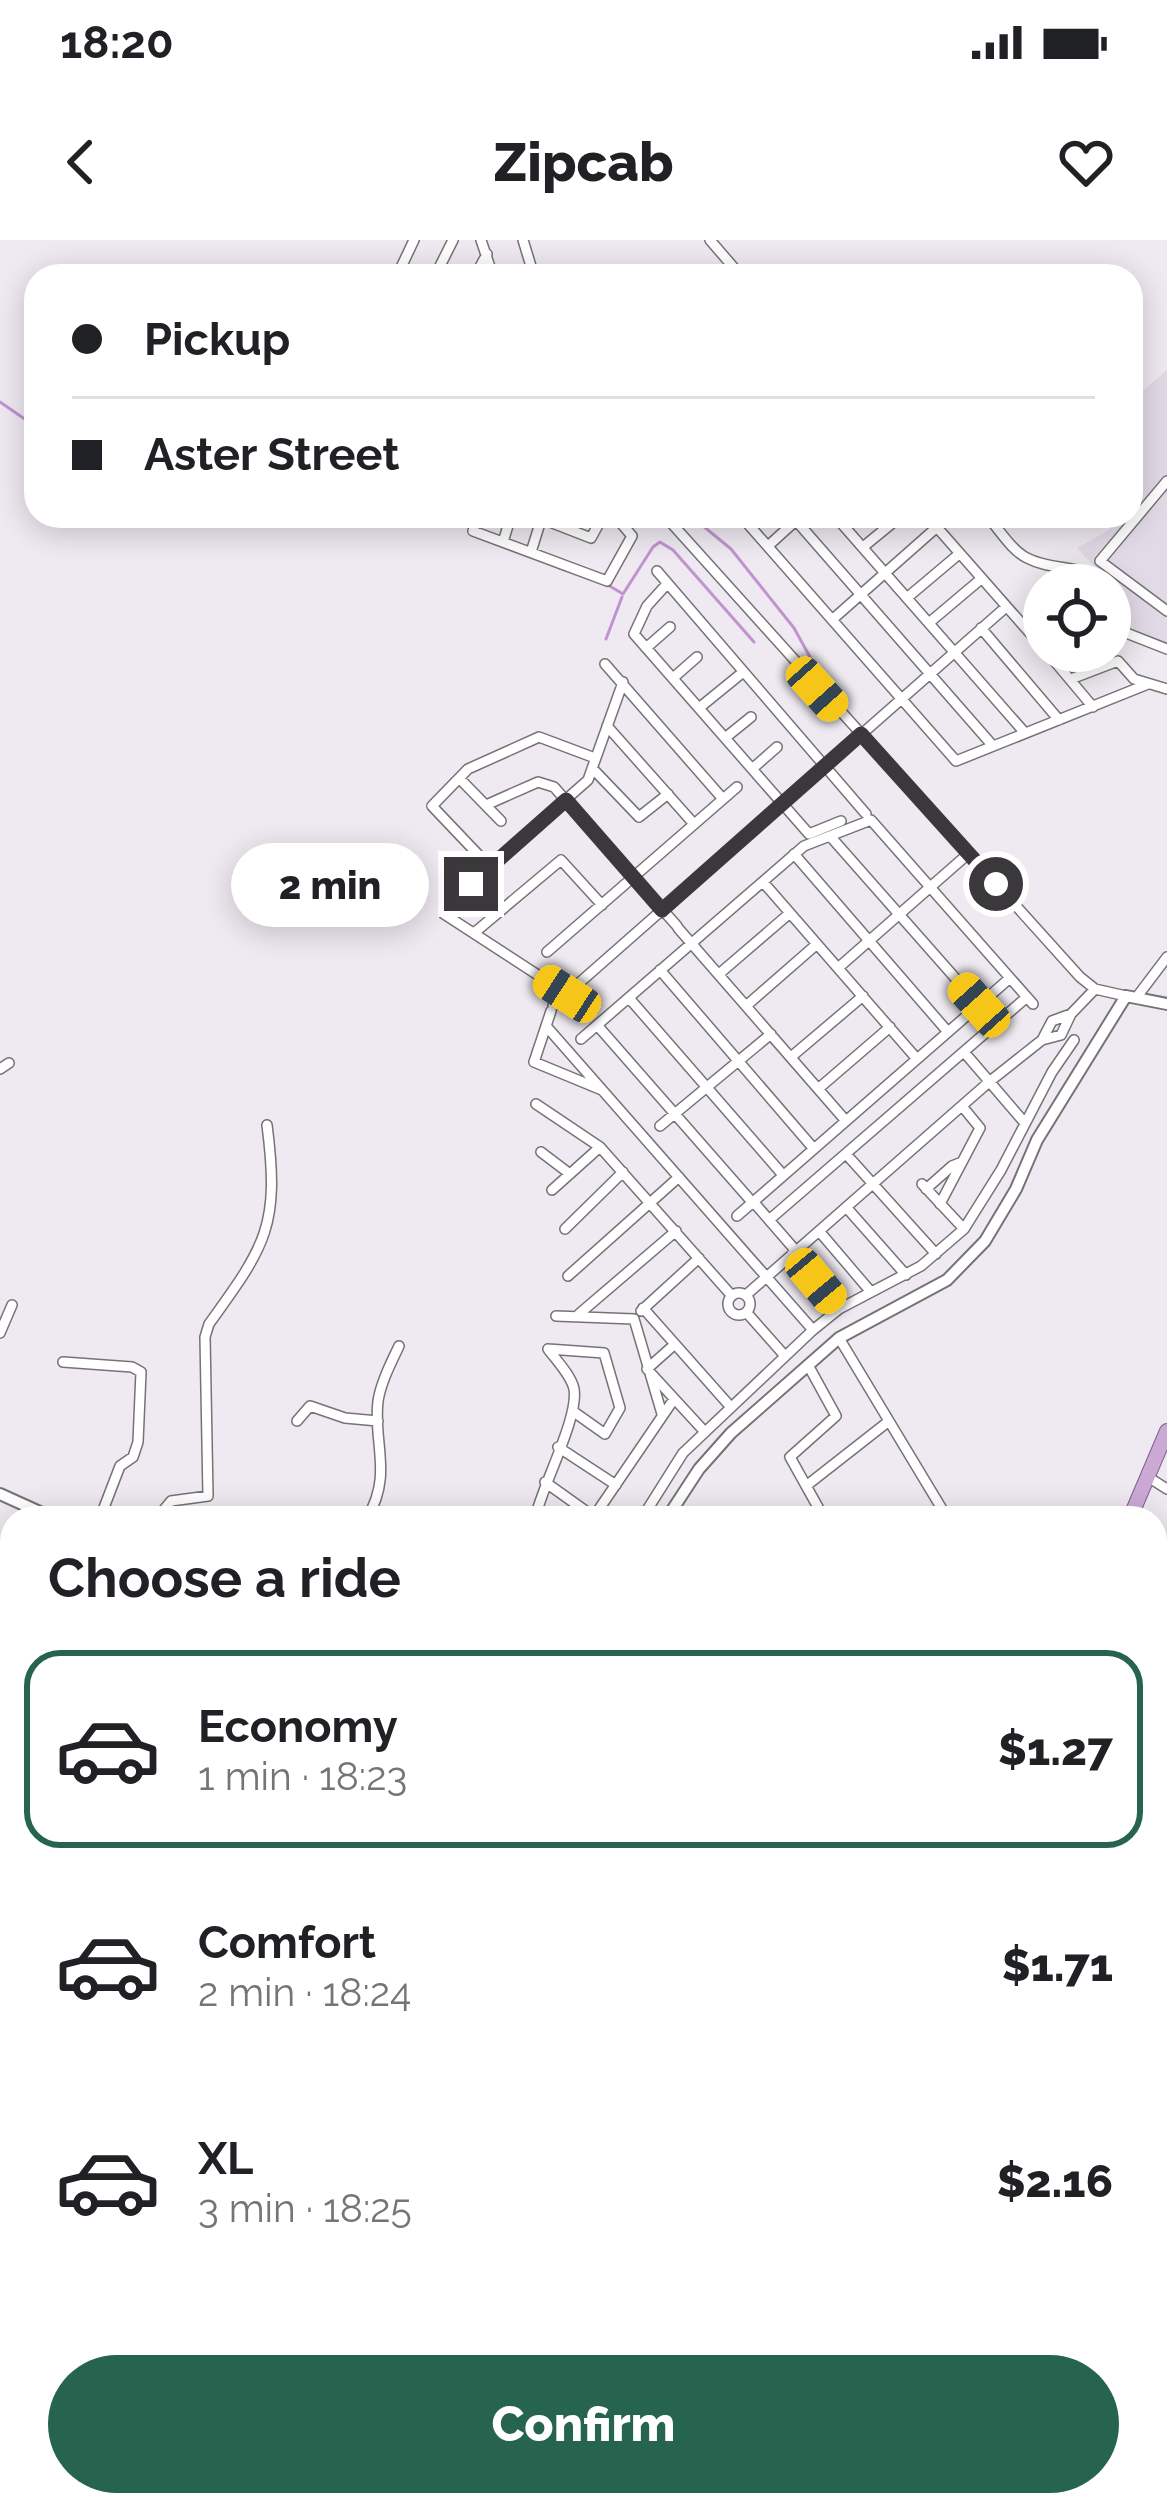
<!DOCTYPE html>
<html lang="en">
<head>
<meta charset="utf-8">
<style>
  :root { --surface:#fff; --page:#f6f6f6; --text:#202124; --muted:#757577; --line:#e0e0e0; --accent:#27644f }
  body { margin:0; font-family:Raleway,sans-serif; background:var(--page); color:var(--text); height:100vh; display:flex; flex-direction:column; font-size:45px; white-space:nowrap }
  * { box-sizing:border-box; margin:0 }
  p { font-size:39px; color:var(--muted) }
  .icon { flex:none; width:66px; height:66px; fill:none; stroke:currentColor; stroke-width:2; stroke-linecap:round; stroke-linejoin:round }
  .map { position:relative; flex:1; overflow:hidden }
  .panel { position:absolute; left:0px; top:1266px; width:1167px; height:1011px; display:flex; flex-direction:column; background:var(--surface); border-radius:36px 36px 0 0; box-shadow:0 6px 30px #0003 }
  .panel>* { flex:none }
  .hud { position:absolute; left:24px; top:24px; width:1119px; height:264px; border-radius:36px; box-shadow:0 6px 30px #0003; display:grid; align-content:center; height:264px; padding:0 48px; background:var(--surface) }
  .controls { position:absolute; left:1023px; top:324px; display:grid; gap:24px }
  .controls a { display:grid; place-items:center; width:108px; height:108px; border-radius:50%; background:var(--surface); box-shadow:0 6px 30px #0003; font-size:60px }
  .end { position:absolute; width:54px; height:54px; margin:-27px; border:15px solid #3a383b; background:#fff; box-shadow:0 0 0 6px #fff }
  .from { border-radius:50% }
  .bubble { position:absolute; height:84px; border-radius:42px; background:var(--surface); box-shadow:0 6px 30px #0003; font-size:39px; font-weight:800; line-height:84px; text-align:center }
  .car { position:absolute; width:36px; height:72px; margin:-36px -18px; border-radius:15px; box-shadow:0 0 9px 3px #0007; background:linear-gradient(#f5c518 24%,#345 0 40%,#f5c518 0 76%,#345 0 86%,#f5c518 0) }
  .hud b { display:flex; align-items:center; gap:42px; height:114px; font-size:45px }
  .hud b+b { border-top:3px solid var(--line) }
  .hud i { width:30px; height:30px; background:var(--text) }
  ul { padding:0; list-style:none }
  li { display:flex; align-items:center; gap:36px; height:198px; margin:0 24px 18px; padding:0 24px; border:6px solid transparent; border-radius:36px }
  li div { flex:1 }
  li b { display:block; font-size:45px }
  li em { font-style:normal; font-weight:800 }
  li.active { border-color:var(--accent) }
  li>.icon { width:108px; height:108px; stroke-width:1.5 }
  h2 { padding:0 48px; font-size:54px; line-height:144px }
  .action { display:flex; gap:24px; margin-top:auto; padding:24px 48px }
  .action a { flex:1; height:138px; border-radius:72px; background:var(--accent); color:#fff; font-size:48px; font-weight:800; line-height:138px; text-align:center }
  .status { display:flex; justify-content:space-between; align-items:center; height:84px; padding:0 60px; background:var(--surface); direction:ltr }
  .status svg { height:33px; fill:currentColor }
  header { display:flex; justify-content:space-between; align-items:center; height:156px; padding:0 48px; background:var(--surface); font-size:54px; font-weight:800 }
  .map>svg:first-child { display:block }
  .built { fill:#e3dae7 }
  .lines { fill:none; stroke-linecap:round; stroke-linejoin:round }
  .stream { stroke:#c194d0; stroke-width:3 }
  .minor-casing { stroke:#767278; stroke-width:12 }
  .tertiary-casing { stroke:#767278; stroke-width:14 }
  .primary-casing { stroke:#815d8d; stroke-width:16 }
  .minor { stroke:#fff; stroke-width:9 }
  .tertiary { stroke:#fff; stroke-width:10 }
  .primary { stroke:#caaad5; stroke-width:14 }
  .route { stroke:#3a383b; stroke-width:15 }
</style>
</head>
<body>
<div class="status"><b>18:20</b><svg viewBox="0 0 49 12"><path d="M0 12V9h3v3zM5 12V6h3v6zM10 12V3h3v9zM15 12V0h3v12zM26 1h20v11H26zM47 4h2v5h-2z"/></svg></div>
<header><svg class="icon" aria-label="back" viewBox="0 0 24 24"><path d="M15 5l-7 7 7 7"/></svg>Zipcab<svg class="icon" aria-label="heart" viewBox="0 0 24 24"><path d="M12 20l-8-8c-3-5 5-10 8-4 3-6 11-1 8 4z"/></svg></header>
<div class="map">
<svg width="1167" height="2276" viewBox="0 0 1167 2276">
  <rect width="100%" height="100%" fill="#efeaf1"/>
  <path class="built" d="M 1167,130 L 1167,404 L 1118,386 L 1114,348 L 1077,308 L 1111,289 L 1095,276 L 1131,276 L 1131,161 Z"/>
  <g class="lines">
    <path class="stream" d="M 300,30 L 301,36
      M 0,162 L 29,182 L 36,178
      M 691,276 L 731,309 L 794,388 L 821,437 L 844,461
      M 535,318 L 565,330
      M 608,345 L 623,354 L 653,307 L 660,302 L 673,310 L 754,402
      M 606,399 L 622,357"/>
    <g class="minor-casing">
      <path id="minor" d="M 481,0 L 493,36
        M 523,0 L 534,36
        M 710,0 L 741,36
        M 397,36 L 414,0
        M 435,36 L 453,0
        M 475,36 L 487,14
        M 1167,241 L 1100,321 L 1167,371
        M 478,276 L 473,291 L 607,341 L 632,296 L 615,276
        M 665,276 L 1080,737 L 1095,749 L 1126,756
        M 741,276 L 956,521 L 1148,444
        M 792,276 L 993,506
        M 835,276 L 1025,493
        M 927,276 L 1044,409
        M 987,276 C 999,289 1011,310 1027,318 C 1054,332 1085,323 1107,345
        M 542,279 L 591,298 L 603,276
        M 503,302 L 511,276
        M 768,306 L 801,276
        M 863,307 L 901,276
        M 531,312 L 542,277
        M 657,331 L 866,574
        M 666,345 L 647,366 L 634,394 L 809,594 L 841,581
        M 1110,348 L 1116,389 L 1167,409
        M 908,357 L 959,314
        M 833,379 L 936,288
        M 930,382 L 981,339
        M 981,388 L 1059,480
        M 646,408 L 670,387
        M 1046,411 L 1093,467
        M 605,424 L 723,559
        M 673,438 L 697,417
        M 1071,439 L 1118,421 L 1134,439 L 1167,449
        M 699,468 L 742,433
        M 607,486 L 694,584
        M 725,498 L 751,477
        M 592,528 L 639,577 L 668,554
        M 752,529 L 777,507
        M 459,538 L 501,581
        M 486,565 L 538,542 L 554,547 L 677,686
        M 830,596 L 979,765
        M 794,614 L 948,792
        M 490,627 L 432,566 L 468,529 L 539,497 L 595,518
        M 763,642 L 917,819
        M 678,688 L 846,881
        M 474,693 L 561,620 L 602,665
        M 547,712 L 737,547
        M 838,728 L 968,614
        M 660,730 L 814,909
        M 719,734 L 790,673
        M 567,754 L 444,674 L 452,660 L 588,540 L 623,442
        M 629,758 L 783,935
        M 1136,758 L 1167,717
        M 553,766 L 1006,367
        M 746,766 L 817,704
        M 551,771 L 534,822 L 602,850
        M 597,785 L 752,962
        M 546,786 L 813,1090
        M 581,799 L 804,606 L 871,580 L 1033,764
        M 1042,800 L 1052,781 L 1071,774
        M 964,812 L 1024,882
        M 791,817 L 863,756
        M 0,829 L 9,823
        M 818,849 L 890,787
        M 536,864 L 600,907 L 732,1056
        M 660,886 L 771,794
        M 541,912 L 570,934
        M 846,914 L 936,1014
        M 922,944 L 964,989
        M 926,949 L 952,926 L 962,922
        M 552,950 L 600,907
        M 940,964 L 980,888 L 962,866
        M 757,966 L 796,1011
        M 846,967 L 906,1035
        M 737,976 L 1010,738
        M 769,980 L 1027,757
        M 565,989 L 623,932
        M 819,991 L 871,1052
        M 792,1014 L 839,1069
        M 568,1036 L 679,937
        M728 1064a11 11 0 1 1 22 0a11 11 0 1 1-22 0Z
        M 746,1055 L 989,842 L 1042,800 L 1061,795 L 1071,774 L 1095,749
        M 643,1068 L 729,1165
        M 641,1071 L 699,1018
        M 747,1073 L 785,1116
        M 579,1074 L 676,991
        M 556,1076 L 634,1079
        M 634,1079 L 662,1174
        M 0,1093 L 12,1065
        M 839,1098 L 945,1274 L 940,1278
        M 675,1104 L 647,1129 L 704,1191
        M 548,1109 L 604,1113 L 620,1168 L 605,1194 L 574,1172
        M 63,1122 L 132,1127 L 141,1132 L 138,1202 L 133,1217 L 120,1226 L 100,1278
        M 808,1125 L 836,1176 L 790,1217 L 824,1278
        M 297,1181 L 310,1166 L 345,1178 L 378,1181
        M 558,1207 L 616,1245
        M 1148,1237 L 1167,1249
        M 545,1242 L 594,1277
        M 806,1246 L 889,1181
        M 157,1278 L 171,1261 L 208,1256 L 205,1097 L 209,1084 C 266,1005 280,986 267,885
        M 367,1278 C 393,1235 373,1203 378,1161 C 381,1142 391,1123 399,1106
        M 535,1278 C 543,1244 579,1177 574,1149 C 571,1135 556,1120 548,1109
        M 593,1278 L 674,1159
        M 642,1278 L 683,1213 L 813,1090 L 839,1069 L 921,1026 L 964,989 L 1001,930 L 1052,832 L 1074,800
        M 709,1278 L 712,1272 L 716,1278
        M 2,1415 L 12,1404
        M 0,1464 L 12,1478
        M 0,1875 L 12,1880
        M 610,2265 L 625,2276
        M 711,2265 L 717,2276
        M 834,2265 L 836,2276
        M 961,2265 L 966,2276
        M 2,2276 L 12,2260
        M 366,2276 L 377,2265
        M 595,2276 L 607,2265
        M 735,2276 L 750,2265"/>
    </g>
    <g class="tertiary-casing">
      <path id="tertiary" d="M 0,1254 L 53,1278
        M 667,1278 L 699,1229 L 731,1193 L 839,1098 L 947,1040 L 985,1001 L 1016,949 L 1037,900 L 1126,756 L 1167,764
        M 0,2248 L 12,2256
        M 27,2265 L 47,2276
        M 261,2276 L 275,2265"/>
    </g>
    <g class="primary-casing">
      <path id="primary" d="M 1130,1278 L 1167,1191
        M 1155,2019 L 1167,2042"/>
    </g>
    <use href="#minor" class="minor"/>
    <use href="#tertiary" class="tertiary"/>
    <use href="#primary" class="primary"/>
  </g>
  <g class="lines">
    <path class="route" d="M 471,644 L 566,560 L 662,670 L 861,494 L 996,644"/>
  </g>
</svg>
<div class="controls">
<a><svg class="icon" aria-label="locate" viewBox="0 0 24 24"><circle cx="12" cy="12" r="6"/><path d="M12 2v4M12 18v4M2 12h4M18 12h4"/></svg></a>
</div>
<i class="end from" style="left:996px;top:644px"></i>
<i class="end" style="left:471px;top:644px"></i>
<div class="bubble" style="left:231px;top:603px;width:198px">2 min</div>
<i class="car" style="left:817px;top:449px;rotate:138deg"></i>
<i class="car" style="left:567px;top:754px;rotate:303deg"></i>
<i class="car" style="left:979px;top:765px;rotate:318deg"></i>
<i class="car" style="left:816px;top:1041px;rotate:140deg"></i>
<div class="hud">
<b><i class="from"></i>Pickup</b>
<b><i></i>Aster Street</b>
</div>
<section class="panel">
<h2>Choose a ride</h2>
<ul>
<li class="active"><svg class="icon" aria-label="car" viewBox="0 0 24 24"><path d="M5 17H2v-5l4-1 3-4h7l3 4 3 1v5h-3M9 17h6M6 11h13"/><circle cx="7" cy="17" r="2"/><circle cx="17" cy="17" r="2"/></svg><div><b>Economy</b><p>1 min · 18:23</p></div><em>$1.27</em></li>
<li><svg class="icon" aria-label="car" viewBox="0 0 24 24"><path d="M5 17H2v-5l4-1 3-4h7l3 4 3 1v5h-3M9 17h6M6 11h13"/><circle cx="7" cy="17" r="2"/><circle cx="17" cy="17" r="2"/></svg><div><b>Comfort</b><p>2 min · 18:24</p></div><em>$1.71</em></li>
<li><svg class="icon" aria-label="car" viewBox="0 0 24 24"><path d="M5 17H2v-5l4-1 3-4h7l3 4 3 1v5h-3M9 17h6M6 11h13"/><circle cx="7" cy="17" r="2"/><circle cx="17" cy="17" r="2"/></svg><div><b>XL</b><p>3 min · 18:25</p></div><em>$2.16</em></li>
</ul>
<div class="action"><a>Confirm</a></div>
</section>
</div>
</body>
</html>
